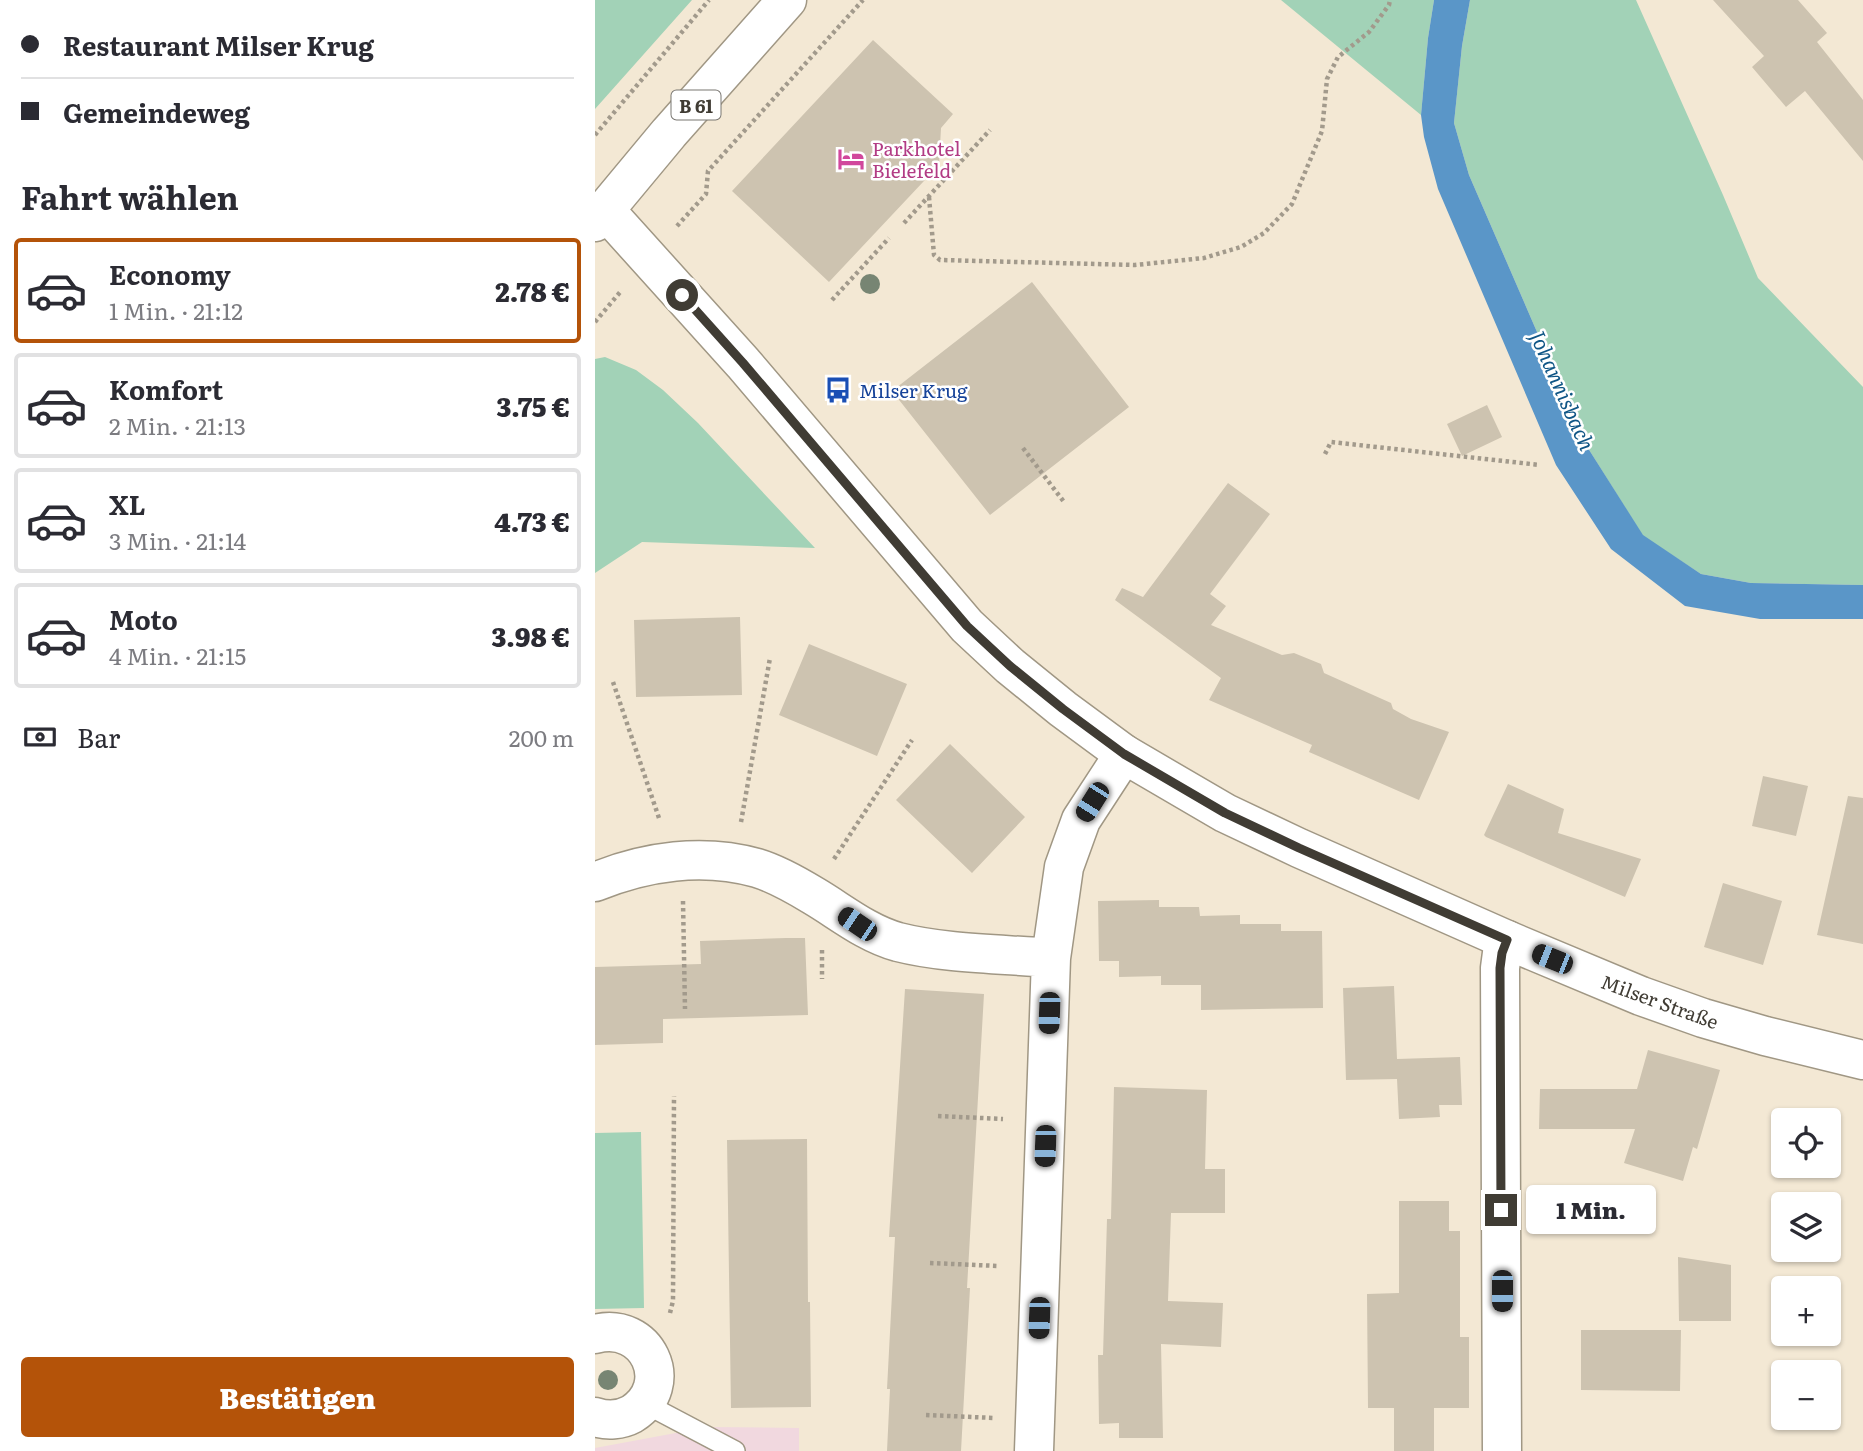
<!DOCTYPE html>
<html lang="de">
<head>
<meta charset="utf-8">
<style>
  :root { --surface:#fff; --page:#f7f7f7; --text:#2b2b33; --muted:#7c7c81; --line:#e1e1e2; --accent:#b45309 }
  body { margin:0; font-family:Literata,serif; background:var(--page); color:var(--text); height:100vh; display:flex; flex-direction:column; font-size:26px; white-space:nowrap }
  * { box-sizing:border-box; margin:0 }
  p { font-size:23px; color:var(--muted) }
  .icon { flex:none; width:38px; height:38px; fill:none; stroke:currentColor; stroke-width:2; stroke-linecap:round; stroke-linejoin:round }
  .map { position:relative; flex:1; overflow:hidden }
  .sheet { display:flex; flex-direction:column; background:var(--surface); width:595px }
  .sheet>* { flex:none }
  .hud { display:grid; align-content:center; height:154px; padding:0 21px; background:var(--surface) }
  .tools { position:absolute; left:1176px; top:1108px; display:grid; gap:14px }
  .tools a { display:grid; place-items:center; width:70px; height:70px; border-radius:7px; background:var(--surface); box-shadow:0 2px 5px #0004; font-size:35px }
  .end { position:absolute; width:32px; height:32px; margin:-16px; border:9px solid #403c34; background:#fff; box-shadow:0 0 0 4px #fff }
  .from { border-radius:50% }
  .bubble { position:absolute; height:49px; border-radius:7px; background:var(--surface); box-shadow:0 2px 5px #0004; font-size:23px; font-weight:800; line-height:49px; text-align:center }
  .car { position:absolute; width:21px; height:42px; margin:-21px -10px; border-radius:9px; box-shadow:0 0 5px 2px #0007; background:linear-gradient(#222 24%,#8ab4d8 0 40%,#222 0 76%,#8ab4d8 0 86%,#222 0) }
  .hud b { display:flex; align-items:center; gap:24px; height:66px; font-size:26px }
  .hud b+b { border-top:2px solid var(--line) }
  .hud i { width:18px; height:18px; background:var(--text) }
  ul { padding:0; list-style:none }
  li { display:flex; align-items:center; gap:21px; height:105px; margin:0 14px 10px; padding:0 7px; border:4px solid var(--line); border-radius:7px }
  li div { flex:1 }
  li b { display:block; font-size:26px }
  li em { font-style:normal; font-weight:800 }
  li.selected { border-color:var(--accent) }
  li>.icon { width:63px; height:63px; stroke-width:1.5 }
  h2 { padding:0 21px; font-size:32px; line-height:84px }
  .pay { display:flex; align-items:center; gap:18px; height:77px; padding:0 21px; font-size:26px }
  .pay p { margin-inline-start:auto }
  .cta { display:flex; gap:14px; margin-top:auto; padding:14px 21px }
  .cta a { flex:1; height:80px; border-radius:7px; background:var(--accent); color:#fff; font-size:28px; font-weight:800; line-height:80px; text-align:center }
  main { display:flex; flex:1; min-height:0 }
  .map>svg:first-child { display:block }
  .education { fill:#f1d8df }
  .green { fill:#a2d2b7 }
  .water { fill:#5a96c8 }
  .building { fill:#cdc3b0 }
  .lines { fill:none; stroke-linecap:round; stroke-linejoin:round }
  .service-casing { stroke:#a09784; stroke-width:22 }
  .minor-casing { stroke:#a09784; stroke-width:41 }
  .secondary-casing { stroke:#a09784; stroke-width:41 }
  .primary-casing { stroke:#a09784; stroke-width:41 }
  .path { stroke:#a29a8c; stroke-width:4.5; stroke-dasharray:3.5 3.5; stroke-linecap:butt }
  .service { stroke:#fff; stroke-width:19 }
  .minor { stroke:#fff; stroke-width:38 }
  .secondary { stroke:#fff; stroke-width:38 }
  .primary { stroke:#fff; stroke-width:38 }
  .tree { fill:#778573 }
  .route { stroke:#403c34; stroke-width:9 }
  .labels { text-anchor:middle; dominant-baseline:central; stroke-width:5; stroke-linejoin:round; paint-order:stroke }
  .shield { fill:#fff; stroke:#797671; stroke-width:2 }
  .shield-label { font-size:18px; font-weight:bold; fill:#403c34 }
  .hotel-label { font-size:19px; fill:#b23c85; stroke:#fff; text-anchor:start }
  .transit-label { font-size:19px; fill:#164399; stroke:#fff; text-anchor:start }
  .street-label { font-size:19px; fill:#403c34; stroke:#fff }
  .water-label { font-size:21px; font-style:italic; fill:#105686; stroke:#fff }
</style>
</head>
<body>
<main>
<section class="sheet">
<div class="hud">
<b><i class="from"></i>Restaurant Milser Krug</b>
<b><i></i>Gemeindeweg</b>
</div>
<h2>Fahrt wählen</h2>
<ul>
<li class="selected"><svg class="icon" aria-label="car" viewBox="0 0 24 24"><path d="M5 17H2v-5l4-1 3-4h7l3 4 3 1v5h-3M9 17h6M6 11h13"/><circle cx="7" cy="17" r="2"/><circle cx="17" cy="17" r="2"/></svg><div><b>Economy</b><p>1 Min. · 21:12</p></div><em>2.78 €</em></li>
<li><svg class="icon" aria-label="car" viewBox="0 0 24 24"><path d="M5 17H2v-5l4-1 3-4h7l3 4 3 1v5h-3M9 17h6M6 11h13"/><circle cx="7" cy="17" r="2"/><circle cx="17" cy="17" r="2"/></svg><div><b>Komfort</b><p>2 Min. · 21:13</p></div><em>3.75 €</em></li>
<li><svg class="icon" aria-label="car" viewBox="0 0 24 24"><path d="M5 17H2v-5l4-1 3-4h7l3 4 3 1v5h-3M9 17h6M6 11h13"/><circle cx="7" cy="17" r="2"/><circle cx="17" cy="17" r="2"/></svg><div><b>XL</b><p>3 Min. · 21:14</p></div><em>4.73 €</em></li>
<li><svg class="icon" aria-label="car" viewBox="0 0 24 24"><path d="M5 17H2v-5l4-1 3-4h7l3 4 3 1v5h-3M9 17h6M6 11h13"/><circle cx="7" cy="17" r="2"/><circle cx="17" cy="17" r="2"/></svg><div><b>Moto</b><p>4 Min. · 21:15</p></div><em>3.98 €</em></li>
</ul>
<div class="pay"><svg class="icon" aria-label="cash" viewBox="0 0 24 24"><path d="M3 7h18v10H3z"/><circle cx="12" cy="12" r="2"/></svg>Bar<p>200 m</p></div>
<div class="cta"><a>Bestätigen</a></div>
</section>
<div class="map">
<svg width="1268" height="1451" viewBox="0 0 1268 1451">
  <rect width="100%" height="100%" fill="#f3e8d4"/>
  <path class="education" d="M 113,1427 L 204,1428 L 204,1451 L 0,1451 L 0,1448 Z"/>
  <path class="green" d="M 0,0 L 97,0 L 0,109 Z
    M 686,0 L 839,0 L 833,38 L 826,115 Z
    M 875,0 L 1041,0 L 1128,195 L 1163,278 L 1268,387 L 1268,585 L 1156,583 L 1106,574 L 1048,536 L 991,445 L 874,175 L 859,123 L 867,46 Z
    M 10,357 L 41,370 L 68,390 L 103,423 L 220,548 L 47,542 L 0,573 L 0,359 Z
    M 46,1132 L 49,1308 L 0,1309 L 0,1133 Z"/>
  <path class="water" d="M 839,0 L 875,0 L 867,46 L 859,123 L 874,175 L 991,445 L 1048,535 L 1106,574 L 1156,583 L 1268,585 L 1268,619 L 1165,619 L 1090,606 L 1016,549 L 961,465 L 843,189 L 829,137 L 826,115 L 833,38 Z"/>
  <path class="building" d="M 1118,0 L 1203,0 L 1232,33 L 1222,42 L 1268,100 L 1268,161 L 1210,91 L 1191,107 L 1157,67 L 1169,56 Z
    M 278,40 L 358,114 L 346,128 L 344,165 L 234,282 L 137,191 Z
    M 437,282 L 534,407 L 395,515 L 297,391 Z
    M 892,405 L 907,437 L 867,456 L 852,424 Z
    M 633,483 L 675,514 L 615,594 L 631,606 L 616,625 L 687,655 L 699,653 L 726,664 L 729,673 L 796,703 L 798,709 L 816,719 L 854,732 L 824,800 L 714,752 L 717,745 L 614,700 L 626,678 L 520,600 L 527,588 L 548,597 Z
    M 145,617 L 147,695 L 41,697 L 39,620 Z
    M 214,644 L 312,684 L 282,756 L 184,715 Z
    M 355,744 L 430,817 L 377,873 L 301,800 Z
    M 1168,776 L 1213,786 L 1201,836 L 1157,826 Z
    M 913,784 L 969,809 L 963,833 L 1046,859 L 1030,897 L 891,837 L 889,835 Z
    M 1253,796 L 1268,798 L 1268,944 L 1222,935 Z
    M 1128,883 L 1187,901 L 1168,965 L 1109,947 Z
    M 564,900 L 564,907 L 604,907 L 605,916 L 645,915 L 645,924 L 686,924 L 686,931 L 727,931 L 728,1008 L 606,1010 L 606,985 L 566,985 L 566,976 L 524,977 L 524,961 L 504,961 L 503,901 Z
    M 191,938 L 210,938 L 213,1015 L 68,1019 L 68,1043 L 0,1045 L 0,967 L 106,964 L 105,941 Z
    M 799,986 L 802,1059 L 865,1057 L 867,1105 L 844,1105 L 845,1117 L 804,1119 L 802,1079 L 751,1080 L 748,988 Z
    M 310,989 L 389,994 L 372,1288 L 375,1288 L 366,1451 L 292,1451 L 295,1389 L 292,1389 L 300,1237 L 294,1237 Z
    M 1053,1050 L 1125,1070 L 1102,1149 L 1098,1147 L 1088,1181 L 1029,1163 L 1040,1129 L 944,1129 L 945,1089 L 1042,1089 Z
    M 519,1087 L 612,1090 L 610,1169 L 630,1169 L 630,1213 L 576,1213 L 573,1301 L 628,1303 L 626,1347 L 566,1344 L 568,1438 L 524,1438 L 524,1423 L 504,1424 L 503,1355 L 508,1355 L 512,1219 L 516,1219 Z
    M 212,1139 L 213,1302 L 215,1302 L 216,1407 L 136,1408 L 132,1140 Z
    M 804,1201 L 854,1201 L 854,1231 L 865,1231 L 865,1337 L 874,1337 L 874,1408 L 839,1408 L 839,1451 L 799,1451 L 799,1408 L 773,1408 L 772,1294 L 804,1293 Z
    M 1083,1257 L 1136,1265 L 1136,1321 L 1084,1321 Z
    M 986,1330 L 1086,1330 L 1085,1391 L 986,1390 Z"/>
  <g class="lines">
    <g class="service-casing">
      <path id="service" d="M 49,1403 L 140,1451"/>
    </g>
    <g class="minor-casing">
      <path id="minor" d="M 0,882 C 51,861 108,853 162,868 C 182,874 201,885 219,896 C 246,912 271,933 303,942 C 350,954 408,954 456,958
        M 0,1334 C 52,1320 83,1385 37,1414 C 26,1420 12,1421 0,1417
        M 439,1451 L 456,958 L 469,867 L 486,820 L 529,754
        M 907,1451 L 905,968 L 907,953 L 912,940"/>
    </g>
    <g class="secondary-casing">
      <path id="secondary" d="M 10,210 L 148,363 L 372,626 L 415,666 L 468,709 L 529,754 L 630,813 L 704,848 L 912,940 L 1046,996 L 1108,1018 L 1170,1036 L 1268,1060"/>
    </g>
    <g class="primary-casing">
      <path id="primary" d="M 0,222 L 74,133 L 192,0"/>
    </g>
    <path class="path" d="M 0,135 L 114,0
      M 334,197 L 339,255 L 345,260 L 540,265 L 609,258 L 646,247 L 669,233 L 697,204 L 727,131 L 732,79 L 743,57 L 774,32 L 794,5 L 795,0
      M 309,223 L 395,130
      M 82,226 L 111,194 L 113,171 L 268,0
      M 237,300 L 294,238
      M 0,322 L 26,291
      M 428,448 L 469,502
      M 730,454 L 736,442 L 945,465
      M 18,682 L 65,821
      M 146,822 L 175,658
      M 239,859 L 317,740
      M 88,901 L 90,1009
      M 227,950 L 227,979
      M 343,1116 L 408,1119
      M 335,1263 L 404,1266
      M 75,1313 L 78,1301 L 79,1096
      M 331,1415 L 400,1418"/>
    <use href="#service" class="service"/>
    <use href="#minor" class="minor"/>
    <use href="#secondary" class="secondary"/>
    <use href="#primary" class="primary"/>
  </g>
  <g class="tree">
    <circle cx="275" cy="284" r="10"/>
    <circle cx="13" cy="1380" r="10"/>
  </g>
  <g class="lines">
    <path class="route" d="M 87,295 L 148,363 L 372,626 L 415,666 L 468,709 L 529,754 L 630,813 L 704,848 L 912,940 L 907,953 L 905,968 L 906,1210"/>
  </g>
  <defs>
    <g id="hotel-bare" transform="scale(2.1)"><path d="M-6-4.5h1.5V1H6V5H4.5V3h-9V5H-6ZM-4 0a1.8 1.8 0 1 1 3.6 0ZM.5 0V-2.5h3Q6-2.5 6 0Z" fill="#d1479c" stroke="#fff" stroke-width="2.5" paint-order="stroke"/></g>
    <g id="bus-bare" transform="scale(2.1)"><path d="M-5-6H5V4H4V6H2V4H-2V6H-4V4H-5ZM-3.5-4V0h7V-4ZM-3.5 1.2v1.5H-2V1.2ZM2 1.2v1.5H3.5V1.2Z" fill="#1a4fb4" stroke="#fff" stroke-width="2.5" paint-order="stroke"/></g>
  </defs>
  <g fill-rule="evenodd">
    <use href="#hotel-bare" x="256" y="159"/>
    <use href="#bus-bare" x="243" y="390"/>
  </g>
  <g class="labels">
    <rect class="shield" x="76.5" y="90.5" width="49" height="29" rx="5"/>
    <g class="shield-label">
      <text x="101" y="105">B 61</text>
    </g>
    <g class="hotel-label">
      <text x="277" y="148">Parkhotel<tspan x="277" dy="22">Bielefeld</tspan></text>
    </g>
    <g class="transit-label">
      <text x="264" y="390">Milser Krug</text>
    </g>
    <g class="street-label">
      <text transform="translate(1065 1001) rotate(20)">Milser Straße</text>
    </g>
    <g class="water-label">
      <text transform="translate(969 390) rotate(66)">Johannisbach</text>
    </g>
  </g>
</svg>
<div class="tools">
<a><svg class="icon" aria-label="locate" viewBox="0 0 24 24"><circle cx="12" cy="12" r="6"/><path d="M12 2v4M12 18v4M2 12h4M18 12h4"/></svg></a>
<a><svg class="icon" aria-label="layers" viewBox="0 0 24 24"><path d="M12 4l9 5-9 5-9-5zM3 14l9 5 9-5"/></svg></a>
<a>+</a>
<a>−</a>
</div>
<i class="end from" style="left:87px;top:295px"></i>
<i class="end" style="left:906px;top:1210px"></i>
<div class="bubble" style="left:931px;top:1185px;width:130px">1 Min.</div>
<i class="car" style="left:497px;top:802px;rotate:212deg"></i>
<i class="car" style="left:262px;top:924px;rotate:304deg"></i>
<i class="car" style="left:957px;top:959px;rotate:292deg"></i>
<i class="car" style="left:454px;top:1013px;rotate:182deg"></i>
<i class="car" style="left:450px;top:1146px;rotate:182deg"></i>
<i class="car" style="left:907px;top:1291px;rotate:180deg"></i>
<i class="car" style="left:444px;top:1318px;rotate:182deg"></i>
</div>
</main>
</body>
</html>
